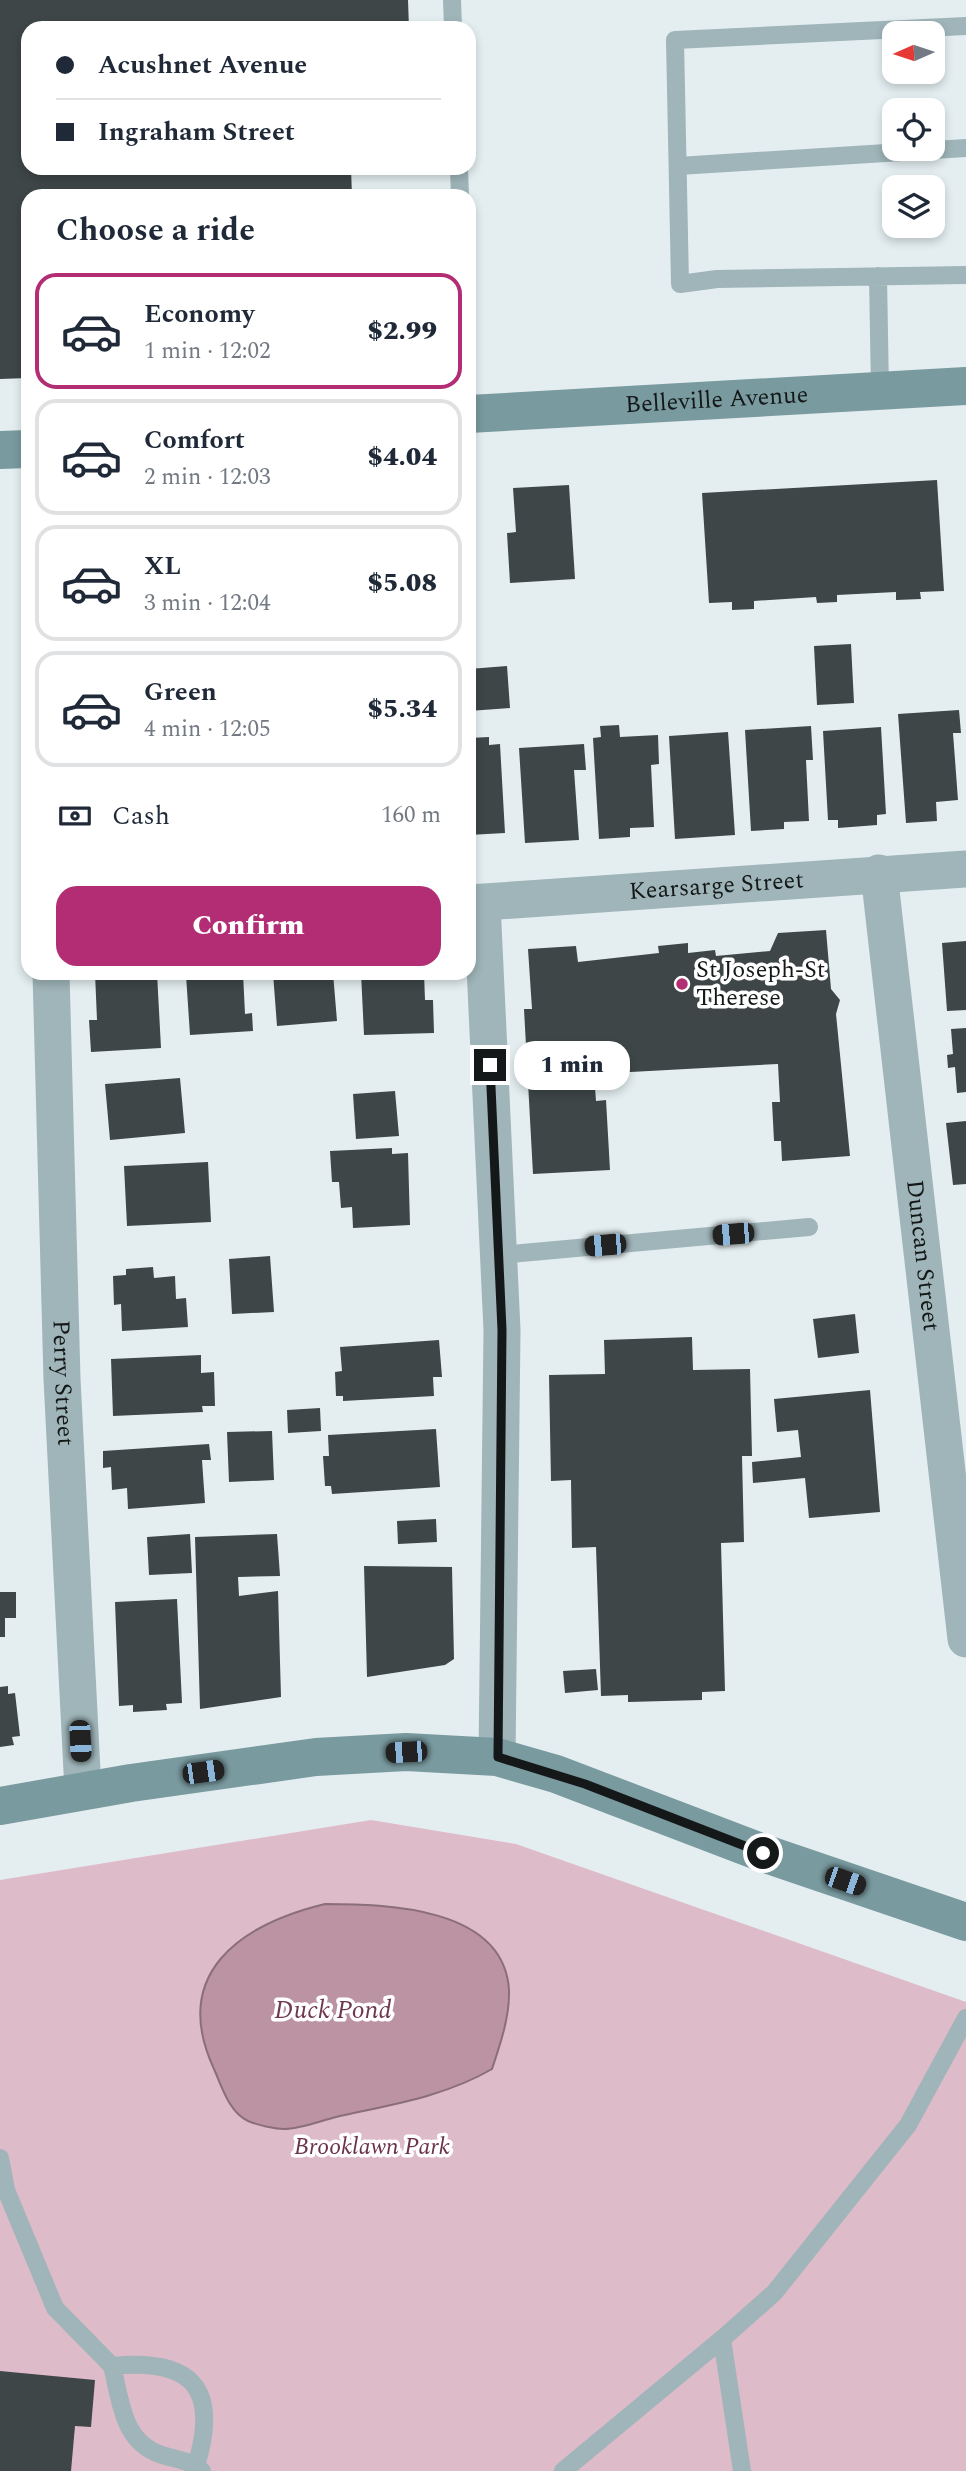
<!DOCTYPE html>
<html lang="en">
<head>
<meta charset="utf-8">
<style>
  :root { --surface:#fff; --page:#f6f6f7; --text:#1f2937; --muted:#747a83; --line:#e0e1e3; --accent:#b22d73 }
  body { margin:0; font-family:Spectral,serif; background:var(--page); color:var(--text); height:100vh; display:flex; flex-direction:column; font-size:26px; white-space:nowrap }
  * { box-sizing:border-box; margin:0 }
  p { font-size:23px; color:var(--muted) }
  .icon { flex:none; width:38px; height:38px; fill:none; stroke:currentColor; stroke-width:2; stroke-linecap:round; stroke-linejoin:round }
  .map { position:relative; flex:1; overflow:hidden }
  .drawer { position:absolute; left:21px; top:189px; width:455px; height:791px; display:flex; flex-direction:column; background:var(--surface); border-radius:21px; box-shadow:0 4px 10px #0003 }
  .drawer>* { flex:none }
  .guide { position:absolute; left:21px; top:21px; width:455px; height:154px; border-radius:21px; box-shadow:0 4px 10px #0003; display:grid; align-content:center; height:154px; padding:0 35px; background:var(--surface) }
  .needle { width:46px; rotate:267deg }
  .buttons { position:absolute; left:882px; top:21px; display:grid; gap:14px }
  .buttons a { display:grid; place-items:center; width:63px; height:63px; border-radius:14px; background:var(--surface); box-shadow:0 4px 10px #0003; font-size:35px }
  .end { position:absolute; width:32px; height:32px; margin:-16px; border:9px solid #141818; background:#fff; box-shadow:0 0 0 4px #fff }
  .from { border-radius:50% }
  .bubble { position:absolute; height:49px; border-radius:21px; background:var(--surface); box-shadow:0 4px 10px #0003; font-size:23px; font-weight:800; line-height:49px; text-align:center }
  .car { position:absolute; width:21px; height:42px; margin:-21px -10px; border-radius:9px; box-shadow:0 0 5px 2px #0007; background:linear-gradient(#222 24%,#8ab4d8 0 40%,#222 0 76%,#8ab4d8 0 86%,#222 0) }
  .guide b { display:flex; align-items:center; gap:24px; height:66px; font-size:26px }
  .guide b+b { border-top:2px solid var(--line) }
  .guide i { width:18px; height:18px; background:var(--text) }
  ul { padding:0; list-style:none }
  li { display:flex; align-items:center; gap:21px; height:116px; margin:0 14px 10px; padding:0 21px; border:4px solid var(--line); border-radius:21px }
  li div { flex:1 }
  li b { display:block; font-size:26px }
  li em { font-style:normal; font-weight:800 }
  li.active { border-color:var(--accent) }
  li>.icon { width:63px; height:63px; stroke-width:1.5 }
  h2 { padding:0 35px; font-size:32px; line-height:84px }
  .pay { display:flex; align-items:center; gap:18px; height:77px; padding:0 35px; font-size:26px }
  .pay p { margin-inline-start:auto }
  .button { display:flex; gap:14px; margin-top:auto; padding:14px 35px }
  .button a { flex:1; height:80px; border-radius:21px; background:var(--accent); color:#fff; font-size:28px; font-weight:800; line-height:80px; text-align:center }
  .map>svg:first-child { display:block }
  .green { fill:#debbc8 }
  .water { fill:#bc93a3; stroke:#8a6e79; stroke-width:2 }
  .building { fill:#3e4647 }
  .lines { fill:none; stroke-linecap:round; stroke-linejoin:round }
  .service { stroke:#9fb5b9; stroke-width:18 }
  .minor { stroke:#9fb5b9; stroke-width:37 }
  .secondary { stroke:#799a9f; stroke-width:38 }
  .route { stroke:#141818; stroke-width:9 }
  .poi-dot { fill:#b22d73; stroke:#fff; stroke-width:2.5 }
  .labels { text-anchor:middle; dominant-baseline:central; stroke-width:7; stroke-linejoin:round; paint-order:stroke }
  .street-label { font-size:24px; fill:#141818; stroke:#fff }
  .poi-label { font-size:24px; fill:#141818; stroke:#fff; text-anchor:start }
  .park-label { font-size:24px; font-style:italic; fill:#6a334c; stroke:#fff }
  .water-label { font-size:26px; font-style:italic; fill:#6f3850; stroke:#fff }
</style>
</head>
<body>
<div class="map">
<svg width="966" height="2471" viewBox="0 0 966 2471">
  <rect width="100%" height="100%" fill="#e4eef0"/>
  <path class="green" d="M 371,1820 L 516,1844 L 966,2002 L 966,2471 L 0,2471 L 0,1880 Z"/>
  <path class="water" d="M 325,1904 C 387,1904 504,1907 509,1990 C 510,2016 500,2045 492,2069 C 444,2097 389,2105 336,2117 C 320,2121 300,2129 284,2129 C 275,2129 257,2125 248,2121 C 229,2112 222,2087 214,2069 C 170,1974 239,1925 325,1904 Z"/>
  <path class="building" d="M 0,0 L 408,0 L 409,28 L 28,28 L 28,168 L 351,168 L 352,196 L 28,196 L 28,378 L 0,379 Z
    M 937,480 L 944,591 L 920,592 L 921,599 L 896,600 L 896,592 L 837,595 L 837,602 L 817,603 L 816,597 L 754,601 L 754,609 L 732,610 L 732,602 L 709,603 L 702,493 Z
    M 569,485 L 575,579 L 510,583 L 507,533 L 516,532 L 513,488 Z
    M 851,644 L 854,703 L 817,705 L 814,646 Z
    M 507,666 L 510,708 L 469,711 L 469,669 Z
    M 959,710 L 961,733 L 953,733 L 958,800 L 936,802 L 937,821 L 906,823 L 898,714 Z
    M 619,725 L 620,737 L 658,735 L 659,764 L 651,765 L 654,827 L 630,828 L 630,837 L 599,839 L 593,738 L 601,737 L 600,726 Z
    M 811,726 L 813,760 L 806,760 L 809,821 L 784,822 L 784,829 L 751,831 L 745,730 Z
    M 881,727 L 886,814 L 877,815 L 877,825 L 838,828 L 838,820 L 828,820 L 823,731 Z
    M 728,732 L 735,835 L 675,839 L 669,736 Z
    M 489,737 L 489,745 L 500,744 L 505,833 L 469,835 L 469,738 Z
    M 584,744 L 586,770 L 574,770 L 579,840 L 525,843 L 519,748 Z
    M 826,930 L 831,989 L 840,1000 L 836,1014 L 850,1156 L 782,1161 L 781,1141 L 774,1141 L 772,1102 L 780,1102 L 778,1064 L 594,1074 L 596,1101 L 606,1100 L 610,1170 L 533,1174 L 524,1009 L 532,1009 L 528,949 L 576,946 L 578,962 L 659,953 L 658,946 L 688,943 L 688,953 L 715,950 L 716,956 L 770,951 L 778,933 Z
    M 966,941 L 966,1010 L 947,1011 L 942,943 Z
    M 95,973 L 157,973 L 161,1048 L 91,1052 L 89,1020 L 97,1020 Z
    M 243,973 L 245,1014 L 252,1013 L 253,1031 L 190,1035 L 186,975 Z
    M 273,973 L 333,973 L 337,1021 L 277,1026 Z
    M 361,973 L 424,973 L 425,1000 L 433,1000 L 434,1033 L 364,1035 Z
    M 966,1028 L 966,1092 L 957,1093 L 955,1067 L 948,1068 L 947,1055 L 953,1054 L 951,1029 Z
    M 180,1078 L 185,1133 L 110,1140 L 105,1084 Z
    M 395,1091 L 399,1136 L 356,1139 L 353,1094 Z
    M 966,1121 L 966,1184 L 953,1185 L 946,1123 Z
    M 392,1148 L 392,1154 L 408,1153 L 410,1225 L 353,1228 L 352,1207 L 341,1208 L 339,1182 L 332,1182 L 330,1151 Z
    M 208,1162 L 211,1222 L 127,1226 L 124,1166 Z
    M 270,1256 L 274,1312 L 232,1314 L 229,1259 Z
    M 153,1267 L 154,1278 L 175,1276 L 176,1299 L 186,1298 L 188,1327 L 122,1331 L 121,1304 L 114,1305 L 113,1276 L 126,1275 L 126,1269 Z
    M 855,1314 L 859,1353 L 818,1358 L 813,1319 Z
    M 692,1337 L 693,1370 L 750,1369 L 752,1456 L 742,1456 L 744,1542 L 721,1543 L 725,1691 L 702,1692 L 702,1700 L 628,1702 L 628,1695 L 601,1696 L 596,1547 L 572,1548 L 571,1480 L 551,1481 L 549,1375 L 605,1374 L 604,1340 Z
    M 439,1340 L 442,1377 L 433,1377 L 434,1396 L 343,1401 L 343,1396 L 336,1396 L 335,1372 L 342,1371 L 340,1347 Z
    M 201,1355 L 201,1373 L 214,1372 L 215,1406 L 202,1406 L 203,1412 L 113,1416 L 111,1359 Z
    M 870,1390 L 880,1512 L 809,1518 L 805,1478 L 753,1483 L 752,1462 L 801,1457 L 798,1430 L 777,1432 L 774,1399 Z
    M 320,1408 L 321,1431 L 288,1433 L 287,1410 Z
    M 436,1429 L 440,1487 L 332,1494 L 331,1486 L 325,1486 L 323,1456 L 329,1456 L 328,1435 Z
    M 272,1431 L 274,1480 L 229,1482 L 227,1432 Z
    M 209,1444 L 211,1460 L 202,1460 L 205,1503 L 128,1509 L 127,1488 L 112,1490 L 111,1467 L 103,1468 L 103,1451 Z
    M 436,1519 L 437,1542 L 398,1544 L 397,1521 Z
    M 190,1534 L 192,1573 L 149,1575 L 147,1537 Z
    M 277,1534 L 280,1576 L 238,1577 L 239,1596 L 278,1591 L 281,1697 L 200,1709 L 195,1537 Z
    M 364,1566 L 452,1567 L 454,1659 L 445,1665 L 367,1677 Z
    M 0,1592 L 16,1592 L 16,1618 L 5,1618 L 5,1637 L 0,1637 Z
    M 177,1599 L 182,1703 L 166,1704 L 167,1710 L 133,1712 L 133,1705 L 119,1706 L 115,1602 Z
    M 596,1669 L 598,1690 L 565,1693 L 563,1671 Z
    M 8,1686 L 8,1694 L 15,1693 L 20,1736 L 12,1737 L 14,1745 L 0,1747 L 0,1687 Z
    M 0,2371 L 95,2380 L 91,2427 L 75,2426 L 71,2471 L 0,2471 Z"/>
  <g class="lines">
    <path class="service" d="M 452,0 L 453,28
      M 966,26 L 675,40 L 680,284 L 717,279 L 966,275
      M 678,166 L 966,148
      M 459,168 L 460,196
      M 878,276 L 880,391
      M 499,1255 L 809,1227
      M 0,2158 L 6,2190 L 55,2308 L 112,2366
      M 722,2339 L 774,2293 L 908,2125 L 966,2018
      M 196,2466 C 220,2388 192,2358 112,2366 C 121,2401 122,2442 162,2455 C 175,2459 192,2461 202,2471
      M 563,2471 L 722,2339 L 742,2471"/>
    <g class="minor">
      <path id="s1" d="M 879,873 L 966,1639"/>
      <path id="s2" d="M 469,903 L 966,869"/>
      <path d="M 482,903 L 502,1330 L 497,1757"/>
      <path id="s3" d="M 51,973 L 62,1379 L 83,1791"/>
    </g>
    <g class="secondary">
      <path id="s4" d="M 469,414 L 966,386"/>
      <path d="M 0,450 L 28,449"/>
      <path d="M 0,1806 L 131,1783 L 316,1757 L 406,1752 L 497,1757 L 556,1774 L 763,1853 L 966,1922"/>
    </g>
  </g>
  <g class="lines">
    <path class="route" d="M 490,1065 L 502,1330 L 498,1757 L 585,1784 L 763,1853"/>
  </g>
  <circle class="poi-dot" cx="682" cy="984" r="7"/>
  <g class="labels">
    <g class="street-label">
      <text stroke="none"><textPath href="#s4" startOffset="248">Belleville Avenue</textPath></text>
      <text stroke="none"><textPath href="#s2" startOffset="248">Kearsarge Street</textPath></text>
      <text stroke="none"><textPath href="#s1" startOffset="385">Duncan Street</textPath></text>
      <text stroke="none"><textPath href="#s3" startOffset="410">Perry Street</textPath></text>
    </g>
    <g class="poi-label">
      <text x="696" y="970">St Joseph-St<tspan x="696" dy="28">Therese</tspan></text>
    </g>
    <g class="park-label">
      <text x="372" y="2147">Brooklawn Park</text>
    </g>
    <g class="water-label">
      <text x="333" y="2010">Duck Pond</text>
    </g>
  </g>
</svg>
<div class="buttons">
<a><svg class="needle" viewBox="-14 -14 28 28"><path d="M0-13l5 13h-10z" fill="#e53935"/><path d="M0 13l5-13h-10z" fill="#747a83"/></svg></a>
<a><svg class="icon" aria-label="locate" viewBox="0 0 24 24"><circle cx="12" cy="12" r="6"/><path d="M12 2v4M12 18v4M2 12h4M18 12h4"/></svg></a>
<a><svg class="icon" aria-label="layers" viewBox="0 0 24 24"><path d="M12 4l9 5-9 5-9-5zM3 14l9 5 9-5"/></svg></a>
</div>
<i class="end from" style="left:763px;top:1853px"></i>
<i class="end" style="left:490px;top:1065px"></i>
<div class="bubble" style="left:514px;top:1041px;width:116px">1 min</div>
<i class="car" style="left:733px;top:1234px;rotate:265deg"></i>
<i class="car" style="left:605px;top:1245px;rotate:265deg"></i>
<i class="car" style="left:80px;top:1741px;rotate:177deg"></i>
<i class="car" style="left:406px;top:1752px;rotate:267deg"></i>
<i class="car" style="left:203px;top:1772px;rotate:82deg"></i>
<i class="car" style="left:845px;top:1881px;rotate:109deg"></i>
<div class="guide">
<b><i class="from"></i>Acushnet Avenue</b>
<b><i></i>Ingraham Street</b>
</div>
<section class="drawer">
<h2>Choose a ride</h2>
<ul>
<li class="active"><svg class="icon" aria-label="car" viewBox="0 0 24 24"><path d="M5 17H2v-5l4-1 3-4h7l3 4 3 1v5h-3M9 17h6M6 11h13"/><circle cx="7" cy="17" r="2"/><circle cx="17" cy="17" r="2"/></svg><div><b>Economy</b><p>1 min · 12:02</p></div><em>$2.99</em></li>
<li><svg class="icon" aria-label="car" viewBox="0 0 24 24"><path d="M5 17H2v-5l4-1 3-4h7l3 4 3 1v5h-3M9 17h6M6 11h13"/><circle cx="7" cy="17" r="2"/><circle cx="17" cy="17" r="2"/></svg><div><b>Comfort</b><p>2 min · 12:03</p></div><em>$4.04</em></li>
<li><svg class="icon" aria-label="car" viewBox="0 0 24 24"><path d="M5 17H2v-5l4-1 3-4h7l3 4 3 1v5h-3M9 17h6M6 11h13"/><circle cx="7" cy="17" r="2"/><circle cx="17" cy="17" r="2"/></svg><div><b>XL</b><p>3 min · 12:04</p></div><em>$5.08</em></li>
<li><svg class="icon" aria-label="car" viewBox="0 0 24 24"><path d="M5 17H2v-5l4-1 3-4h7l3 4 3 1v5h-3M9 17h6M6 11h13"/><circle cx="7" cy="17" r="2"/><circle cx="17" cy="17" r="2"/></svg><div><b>Green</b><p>4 min · 12:05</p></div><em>$5.34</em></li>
</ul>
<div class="pay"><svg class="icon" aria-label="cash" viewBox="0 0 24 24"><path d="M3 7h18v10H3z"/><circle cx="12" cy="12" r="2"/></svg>Cash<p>160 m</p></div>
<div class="button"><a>Confirm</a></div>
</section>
</div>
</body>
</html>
